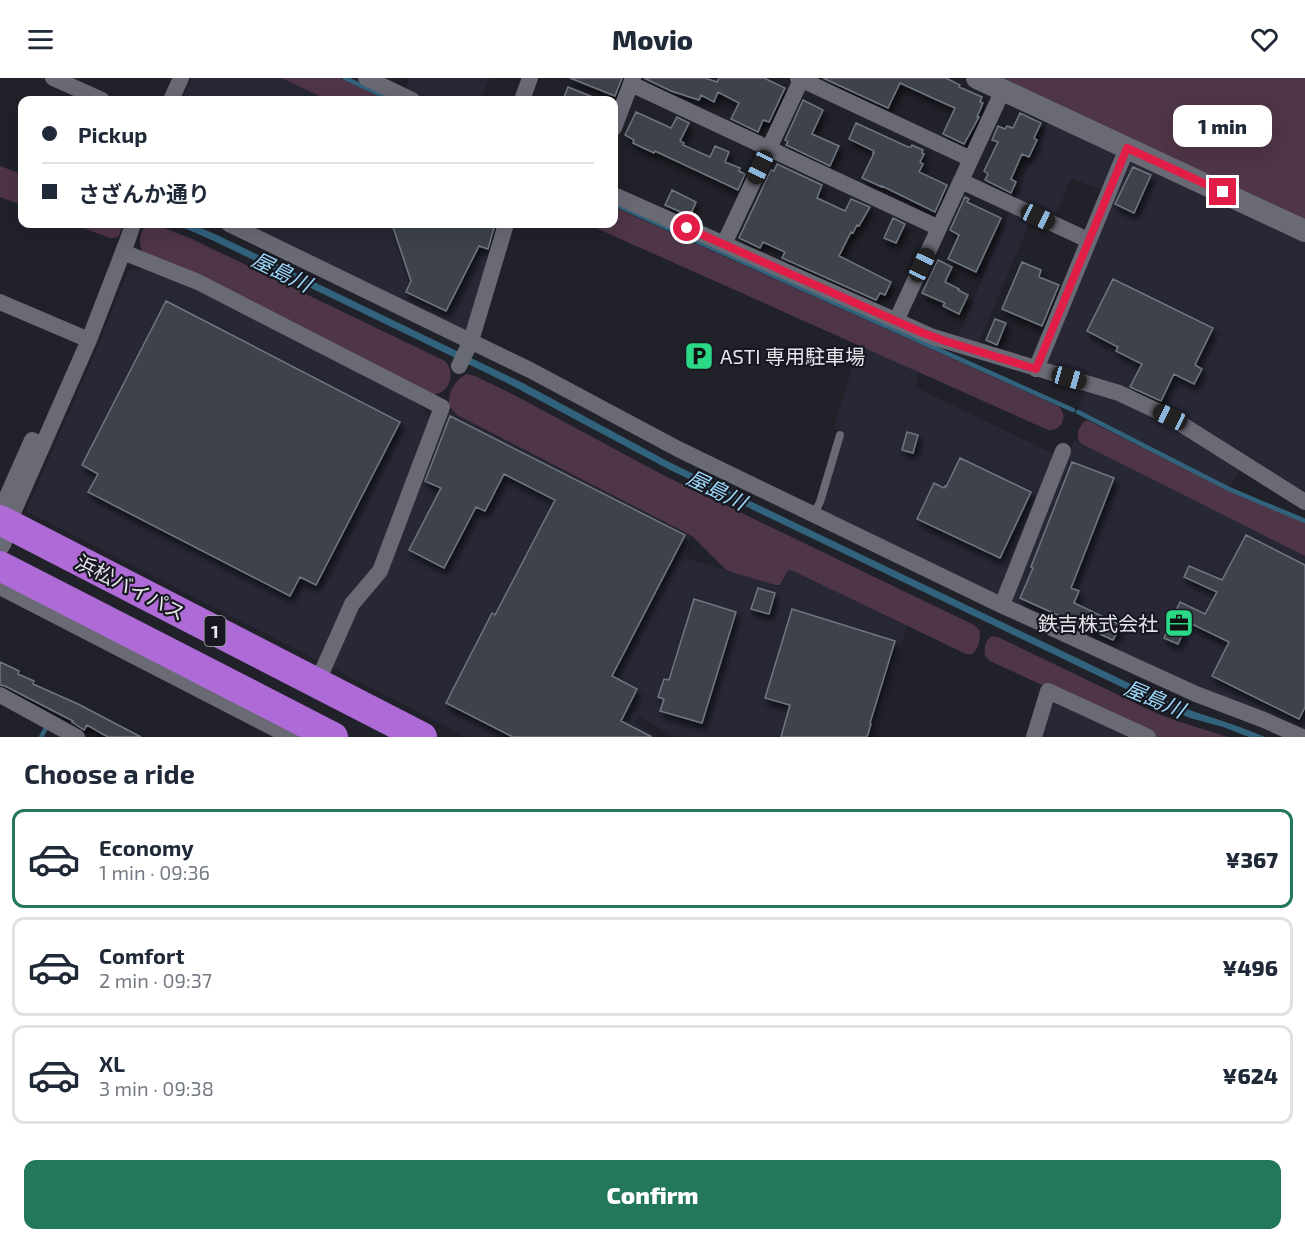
<!DOCTYPE html>
<html lang="en">
<head>
<meta charset="utf-8">
<style>
  :root { --surface:#fff; --page:#f2f2f3; --text:#1f2937; --muted:#747a83; --line:#e0e1e3; --accent:#24785a }
  body { margin:0; font-family:"Exo 2","Noto Sans JP",sans-serif; background:var(--page); color:var(--text); height:100vh; display:flex; flex-direction:column; font-size:22px; white-space:nowrap }
  * { box-sizing:border-box; margin:0 }
  p { font-size:20px; color:var(--muted) }
  .icon { flex:none; width:33px; height:33px; fill:none; stroke:currentColor; stroke-width:2; stroke-linecap:round; stroke-linejoin:round }
  .map { position:relative; height:659px; overflow:hidden }
  .details { display:flex; flex-direction:column; background:var(--surface); flex:1 }
  .details>* { flex:none }
  .banner { position:absolute; left:18px; top:18px; width:600px; height:132px; border-radius:12px; box-shadow:0 6px 24px #0002; display:grid; align-content:center; height:132px; padding:0 24px; background:var(--surface) }
  .end { position:absolute; width:27px; height:27px; margin:-14px; border:8px solid #e11d48; background:#fff; box-shadow:0 0 0 3px #fff }
  .from { border-radius:50% }
  .bubble { position:absolute; height:42px; border-radius:12px; background:var(--surface); box-shadow:0 6px 24px #0002; font-size:20px; font-weight:800; line-height:42px; text-align:center }
  .car { position:absolute; width:18px; height:36px; margin:-18px -9px; border-radius:8px; box-shadow:0 0 4px 2px #0007; background:linear-gradient(#222 24%,#8ab4d8 0 40%,#222 0 76%,#8ab4d8 0 86%,#222 0) }
  .banner b { display:flex; align-items:center; gap:21px; height:57px; font-size:22px }
  .banner b+b { border-top:2px solid var(--line) }
  .banner i { width:15px; height:15px; background:var(--text) }
  ul { padding:0; list-style:none }
  li { display:flex; align-items:center; gap:18px; height:99px; margin:0 12px 9px; padding:0 12px; border:3px solid var(--line); border-radius:12px }
  li div { flex:1 }
  li b { display:block; font-size:22px }
  li em { font-style:normal; font-weight:800 }
  li.on { border-color:var(--accent) }
  li>.icon { width:54px; height:54px; stroke-width:1.5 }
  h2 { padding:0 24px; font-size:27px; line-height:72px }
  .action { display:flex; gap:12px; margin-top:auto; padding:12px 24px }
  .action a { flex:1; height:69px; border-radius:12px; background:var(--accent); color:#fff; font-size:24px; font-weight:800; line-height:69px; text-align:center }
  header { display:flex; justify-content:space-between; align-items:center; height:78px; padding:0 24px; background:var(--surface); font-size:27px; font-weight:800 }
  .map>svg:first-child { display:block }
  .built { fill:#272736 }
  .green { fill:#4e3547 }
  .water { fill:#32637d }
  .lines { fill:none; stroke-linecap:round; stroke-linejoin:round }
  .stream { stroke:#32637d; stroke-width:4.5 }
  .building { fill:#3c424b; stroke:#707680; stroke-width:1.5; filter:url(#shadow) }
  .lane { stroke:#6a6a75; stroke-width:8 }
  .street { stroke:#6a6a75; stroke-width:16 }
  .secondary { stroke:#6a6a75; stroke-width:22 }
  .highway { stroke:#ae6ad7; stroke-width:30 }
  .route { stroke:#e11d48; stroke-width:8 }
  .labels { text-anchor:middle; dominant-baseline:central; stroke-width:4.5; stroke-linejoin:round; paint-order:stroke }
  .shield { fill:#181820; stroke:#a8a8af; stroke-width:1.5 }
  .shield-label { font-size:18px; font-weight:bold; fill:#e5e5ec }
  .poi-label { font-size:20px; fill:#e5e5ec; stroke:#181820; text-anchor:start }
  .street-label { font-size:20px; fill:#e5e5ec; stroke:#181820 }
  .water-label { font-size:21px; font-style:italic; fill:#9bd8fa; stroke:#181820 }
</style>
</head>
<body>
<header><svg class="icon" aria-label="menu" viewBox="0 0 24 24"><path d="M4 6h16M4 12h16M4 18h16"/></svg>Movio<svg class="icon" aria-label="heart" viewBox="0 0 24 24"><path d="M12 20l-8-8c-3-5 5-10 8-4 3-6 11-1 8 4z"/></svg></header>
<div class="map">
<svg width="1305" height="659" viewBox="0 0 1305 659">
  <defs>
    <filter id="shadow"><feDropShadow dx="3" dy="5.5" stdDeviation="3" flood-color="#0009"/></filter>
  </defs>
  <rect width="100%" height="100%" fill="#21212a"/>
  <path class="built" d="M 192,0 L 281,0 L 328,22 L 182,22 Z
    M 410,0 L 490,0 L 481,22 L 425,22 L 405,13 Z
    M 1048,43 L 1115,74 L 1118,80 L 1104,113 L 1071,100 L 1054,142 L 1014,123 Z
    M 1132,82 L 1305,163 L 1305,418 L 1172,334 L 1045,287 L 1126,84 Z
    M 1011,131 L 1031,141 L 978,267 L 957,261 Z
    M 244,146 L 502,146 L 466,253 Z
    M 145,190 L 195,210 L 418,324 L 430,343 L 375,490 L 321,584 L 26,433 L 99,266 L 128,193 Z
    M 859,267 L 919,294 L 915,309 L 1054,376 L 1000,514 L 995,516 L 826,435 L 823,429 L 845,355 L 834,350 Z
    M 1086,311 L 1117,320 L 1167,344 L 1240,390 L 1230,409 L 1078,332 Z
    M 447,332 L 692,458 L 685,480 L 781,509 L 785,497 L 788,492 L 793,493 L 907,548 L 873,659 L 674,659 L 638,637 L 635,645 L 658,659 L 466,659 L 331,589 Z
    M 1074,362 L 1305,478 L 1305,653 L 1223,619 L 1015,526 L 1013,520 Z
    M 1050,622 L 1139,659 L 1039,659 Z"/>
  <path class="green" d="M 281,0 L 340,0 L 387,22 L 328,22 Z
    M 1003,0 L 1305,0 L 1305,141 Z
    M 0,88 L 22,96 L 22,127 L 0,119 Z
    M 614,129 L 1058,328 C 1069,336 1062,354 1048,352 L 587,146 L 614,146 Z
    M 72,146 L 123,146 L 119,158 L 115,160 L 110,160 Z
    M 148,146 L 154,146 L 192,161 L 445,283 C 457,295 449,319 430,316 L 142,173 C 138,164 140,152 148,146 Z
    M 467,296 L 475,298 L 516,318 L 665,398 L 974,547 L 980,553 C 980,562 979,570 972,576 L 966,576 L 793,493 L 788,492 L 780,507 L 775,507 L 731,494 L 725,491 L 692,458 L 457,337 C 454,334 450,330 449,325 C 448,313 457,300 467,296 Z
    M 1087,342 L 1222,409 L 1305,445 L 1305,478 L 1082,366 L 1078,362 L 1078,353 L 1083,344 Z
    M 991,558 L 998,559 L 1156,635 L 1177,643 L 1228,659 L 1155,659 L 990,583 L 985,578 C 984,569 985,564 991,558 Z"/>
  <path class="water" d="M 175,146 L 192,146 L 217,157 L 523,305 L 671,385 L 1162,621 C 1196,636 1231,644 1265,659 L 1249,659 L 1223,649 L 1190,640 L 1159,627 L 668,391 L 505,304 L 214,163 Z"/>
  <g class="lines">
    <path class="stream" d="M 345,0 L 392,22
      M 614,126 L 1073,332
      M 1078,334 L 1229,411 L 1305,443
      M 41,659 L 47,648"/>
  </g>
  <path class="building" d="M 570,0 L 622,0 L 615,18 Z
    M 644,0 L 705,0 L 717,4 L 719,0 L 764,0 L 785,10 L 769,44 L 763,42 L 758,54 L 731,41 L 739,25 L 718,14 L 714,24 L 701,17 L 699,22 L 671,13 Z
    M 823,0 L 946,0 L 960,7 L 959,9 L 982,19 L 980,24 L 983,25 L 977,39 L 979,39 L 964,66 L 943,56 L 955,30 L 937,22 L 900,5 L 888,30 Z
    M 568,9 L 600,22 L 563,22 Z
    M 803,22 L 823,32 L 812,56 L 839,68 L 830,88 L 786,67 L 788,64 L 785,62 Z
    M 636,34 L 671,50 L 677,39 L 689,45 L 680,63 L 684,65 L 683,67 L 710,79 L 715,68 L 729,74 L 725,84 L 740,90 L 739,93 L 745,96 L 738,112 L 655,73 L 654,75 L 633,65 L 634,62 L 625,57 Z
    M 1020,35 L 1041,45 L 1034,60 L 1037,62 L 1029,79 L 1022,76 L 1011,101 L 1016,104 L 1011,115 L 985,102 L 988,96 L 984,93 L 998,64 L 992,62 L 998,48 L 1005,51 L 1007,48 L 1013,50 Z
    M 856,45 L 908,69 L 911,69 L 912,67 L 923,72 L 922,75 L 924,76 L 920,84 L 923,86 L 919,94 L 947,107 L 935,134 L 882,108 L 882,109 L 862,100 L 874,75 L 873,75 L 874,73 L 849,61 Z
    M 777,86 L 822,107 L 817,120 L 845,133 L 851,121 L 870,129 L 859,148 L 857,147 L 853,155 L 851,154 L 839,178 L 891,204 L 885,217 L 880,215 L 876,222 L 782,180 L 785,174 L 763,164 L 760,170 L 739,160 L 771,92 L 774,93 Z
    M 1133,89 L 1151,97 L 1134,135 L 1115,126 Z
    M 672,112 L 696,124 L 690,138 L 665,127 Z
    M 965,119 L 969,121 L 967,124 L 1001,140 L 976,194 L 948,181 L 959,157 L 950,152 Z
    M 893,140 L 905,146 L 896,165 L 884,160 Z
    M 392,146 L 495,146 L 488,171 L 479,168 L 446,233 L 406,214 L 411,203 Z
    M 938,182 L 952,189 L 945,204 L 959,211 L 958,212 L 968,217 L 959,236 L 943,228 L 945,225 L 922,215 Z
    M 1022,184 L 1041,192 L 1039,199 L 1059,207 L 1042,248 L 1002,231 Z
    M 1113,201 L 1213,250 L 1195,287 L 1202,291 L 1194,306 L 1174,296 L 1161,323 L 1130,309 L 1142,286 L 1116,273 L 1118,269 L 1087,253 Z
    M 166,223 L 400,344 L 316,507 L 300,499 L 290,518 L 88,414 L 98,396 L 82,387 Z
    M 995,241 L 1006,245 L 997,267 L 986,262 Z
    M 450,338 L 685,457 L 612,598 L 637,611 L 621,643 L 652,659 L 513,659 L 446,625 L 492,535 L 495,537 L 555,422 L 504,396 L 485,433 L 476,429 L 444,490 L 409,472 L 441,410 L 425,403 Z
    M 907,354 L 918,357 L 913,375 L 902,372 Z
    M 960,380 L 1031,414 L 1000,480 L 917,441 L 934,405 L 944,410 L 945,408 L 946,409 Z
    M 1072,384 L 1114,400 L 1071,510 L 1079,513 L 1074,525 L 1121,547 L 1113,562 L 1020,520 L 1033,490 L 1031,489 Z
    M 1246,457 L 1305,487 L 1305,629 L 1299,641 L 1212,598 L 1229,564 L 1188,544 L 1178,566 L 1164,560 L 1180,524 L 1205,536 L 1217,514 L 1184,499 L 1189,488 L 1222,502 Z
    M 758,510 L 775,515 L 769,536 L 751,531 Z
    M 694,521 L 736,534 L 702,645 L 660,633 L 664,621 L 658,619 L 664,601 L 669,602 Z
    M 792,531 L 895,563 L 870,645 L 871,646 L 867,659 L 781,659 L 790,627 L 765,620 Z
    M 0,584 L 19,593 L 18,596 L 34,603 L 33,606 L 78,626 L 141,659 L 108,659 L 87,647 L 84,652 L 72,644 L 73,643 L 5,608 L 0,607 Z"/>
  <g class="lines">
    <path class="lane" d="M 814,436 L 820,424 L 840,357"/>
    <path class="street" d="M 53,0 L 102,22
      M 366,0 L 412,22
      M 798,0 L 971,81
      M 631,6 L 939,150
      M 171,22 L 181,0
      M 522,22 L 530,0
      M 614,50 L 633,0
      M 961,103 L 1088,162
      M 614,117 L 933,259 L 1119,315 L 1170,339 L 1305,424
      M 229,146 L 530,292 L 678,371 L 999,526 L 1196,616 L 1264,642 L 1302,659
      M 724,166 L 802,0
      M 123,174 L 198,204 L 442,329 L 380,493 L 352,526 L 317,605
      M 0,224 L 89,262
      M 896,243 L 1003,12
      M 459,288 L 471,263 L 506,146
      M 1036,291 L 1127,70
      M 5,423 L 32,362 L 43,367
      M 8,446 L 89,262 L 128,161 L 133,146
      M 0,509 L 291,659
      M 1002,527 L 1063,373
      M 0,617 L 77,659
      M 1034,659 L 1048,613 L 1148,659"/>
    <path class="secondary" d="M 977,0 L 1305,153
      M 0,466 L 8,446"/>
    <path class="highway" d="M 0,442 L 422,659
      M 0,488 L 333,659"/>
  </g>
  <g class="lines">
    <path class="route" d="M 687,150 L 923,255 L 945,263 L 1036,291 L 1127,70 L 1223,114"/>
  </g>
  <defs>
    <g id="parking-square" transform="scale(1.5)"><rect x="-9" y="-9" width="18" height="18" rx="4" fill="#2ad885" stroke="#181820"/><path d="M-3.5-5.5H1a3.5 3.5 0 0 1 0 7H-1V5.5H-3.5ZM-1-3.4V-.6H.8a1.4 1.4 0 0 0 0-2.8Z" fill="#111"/></g>
    <g id="office-square" transform="scale(1.5)"><rect x="-9" y="-9" width="18" height="18" rx="4" fill="#2ad885" stroke="#181820"/><path d="M-6-3h4V-5.5h4V-3h4V5H-6ZM-1-4.5V-3h2v-1.5ZM-6 0V1H6V0Z" fill="#111"/></g>
  </defs>
  <g fill-rule="evenodd">
    <use href="#parking-square" x="699" y="278"/>
    <use href="#office-square" x="1179" y="545"/>
  </g>
  <g class="labels">
    <rect class="shield" x="204.5" y="538" width="21" height="30" rx="4.5"/>
    <g class="shield-label">
      <text x="215" y="553">1</text>
    </g>
    <g class="poi-label">
      <text x="720" y="278">ASTI 専用駐車場</text>
      <text x="1158" y="545" text-anchor="end">鉄吉株式会社</text>
    </g>
    <g class="street-label">
      <text transform="translate(131 509) rotate(27)">浜松バイパス</text>
    </g>
    <g class="water-label">
      <text transform="translate(282 193) rotate(26)">屋島川</text>
      <text transform="translate(717 411) rotate(26)">屋島川</text>
      <text transform="translate(1155 620) rotate(23)">屋島川</text>
    </g>
  </g>
</svg>
<i class="end from" style="left:687px;top:150px"></i>
<i class="end" style="left:1223px;top:114px"></i>
<div class="bubble" style="left:1173px;top:27px;width:99px">1 min</div>
<i class="car" style="left:760px;top:89px;rotate:205deg"></i>
<i class="car" style="left:1038px;top:139px;rotate:115deg"></i>
<i class="car" style="left:922px;top:187px;rotate:25deg"></i>
<i class="car" style="left:1069px;top:300px;rotate:106deg"></i>
<i class="car" style="left:1170px;top:339px;rotate:295deg"></i>
<div class="banner">
<b><i class="from"></i>Pickup</b>
<b><i></i>さざんか通り</b>
</div>
</div>
<section class="details">
<h2>Choose a ride</h2>
<ul>
<li class="on"><svg class="icon" aria-label="car" viewBox="0 0 24 24"><path d="M5 17H2v-5l4-1 3-4h7l3 4 3 1v5h-3M9 17h6M6 11h13"/><circle cx="7" cy="17" r="2"/><circle cx="17" cy="17" r="2"/></svg><div><b>Economy</b><p>1 min · 09:36</p></div><em>¥367</em></li>
<li><svg class="icon" aria-label="car" viewBox="0 0 24 24"><path d="M5 17H2v-5l4-1 3-4h7l3 4 3 1v5h-3M9 17h6M6 11h13"/><circle cx="7" cy="17" r="2"/><circle cx="17" cy="17" r="2"/></svg><div><b>Comfort</b><p>2 min · 09:37</p></div><em>¥496</em></li>
<li><svg class="icon" aria-label="car" viewBox="0 0 24 24"><path d="M5 17H2v-5l4-1 3-4h7l3 4 3 1v5h-3M9 17h6M6 11h13"/><circle cx="7" cy="17" r="2"/><circle cx="17" cy="17" r="2"/></svg><div><b>XL</b><p>3 min · 09:38</p></div><em>¥624</em></li>
</ul>
<div class="action"><a>Confirm</a></div>
</section>
</body>
</html>
